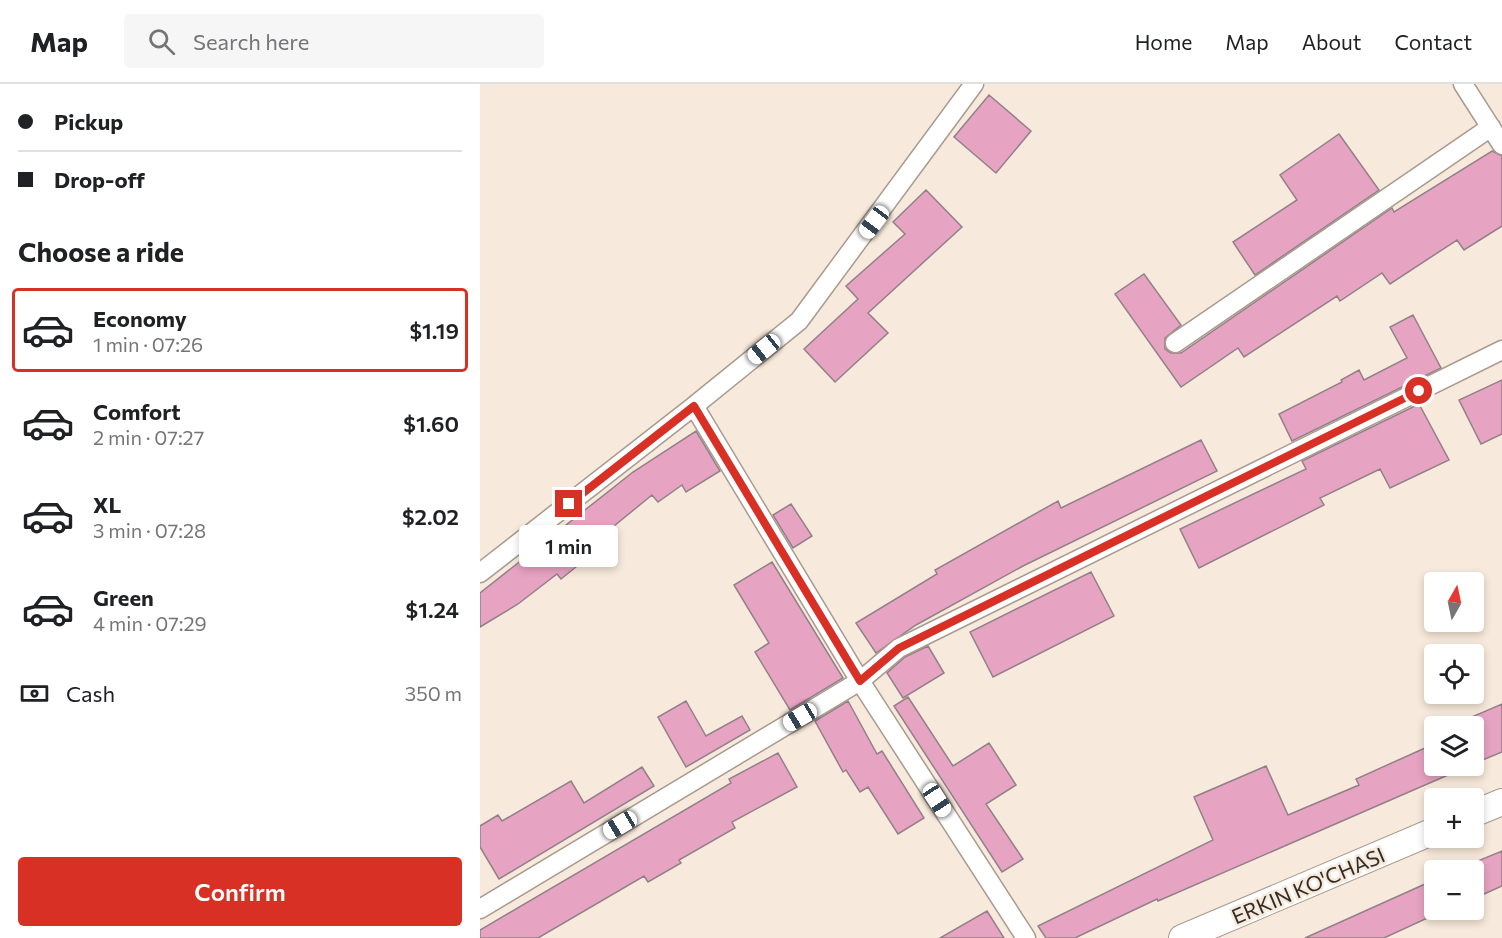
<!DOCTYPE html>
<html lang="en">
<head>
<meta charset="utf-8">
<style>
  :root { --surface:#fff; --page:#f6f6f6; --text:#202124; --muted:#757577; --line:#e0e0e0; --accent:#d93025 }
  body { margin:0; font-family:Commissioner,sans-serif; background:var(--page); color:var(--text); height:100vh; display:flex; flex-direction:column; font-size:22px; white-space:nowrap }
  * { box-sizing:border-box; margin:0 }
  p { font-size:20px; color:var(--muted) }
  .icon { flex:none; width:33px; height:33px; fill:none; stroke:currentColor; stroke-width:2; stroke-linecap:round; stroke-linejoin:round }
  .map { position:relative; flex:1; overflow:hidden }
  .details { display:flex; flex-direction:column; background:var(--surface); width:480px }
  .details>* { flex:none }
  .hud { display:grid; align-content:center; height:132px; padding:0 18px; background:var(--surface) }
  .needle { width:39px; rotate:9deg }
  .buttons { position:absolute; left:944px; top:488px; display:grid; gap:12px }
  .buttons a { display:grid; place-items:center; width:60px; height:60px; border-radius:6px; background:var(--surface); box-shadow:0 3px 9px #0003; font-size:30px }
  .end { position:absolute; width:27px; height:27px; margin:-14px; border:8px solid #d93025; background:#fff; box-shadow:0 0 0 3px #fff }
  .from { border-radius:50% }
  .bubble { position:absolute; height:42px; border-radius:6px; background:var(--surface); box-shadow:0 3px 9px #0003; font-size:20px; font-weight:600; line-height:42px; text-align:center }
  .car { position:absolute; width:18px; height:36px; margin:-18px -9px; border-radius:8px; box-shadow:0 0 4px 2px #0007; background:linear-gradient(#fff 24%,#345 0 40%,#fff 0 76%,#345 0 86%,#fff 0) }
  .hud b { display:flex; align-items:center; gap:21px; height:57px; font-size:22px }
  .hud b+b { border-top:2px solid var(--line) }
  .hud i { width:15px; height:15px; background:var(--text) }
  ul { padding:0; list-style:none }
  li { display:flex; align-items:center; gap:18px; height:84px; margin:0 12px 9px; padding:0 6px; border:3px solid transparent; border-radius:6px }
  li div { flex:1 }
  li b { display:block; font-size:22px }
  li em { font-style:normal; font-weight:600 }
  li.selected { border-color:var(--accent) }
  li>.icon { width:54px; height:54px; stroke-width:1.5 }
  h2 { padding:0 18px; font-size:27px; line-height:72px }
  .pay { display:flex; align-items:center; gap:15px; height:66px; padding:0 18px; font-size:22px }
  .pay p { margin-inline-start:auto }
  .button { display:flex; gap:12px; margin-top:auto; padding:12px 18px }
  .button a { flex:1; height:69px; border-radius:6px; background:var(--accent); color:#fff; font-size:24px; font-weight:600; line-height:69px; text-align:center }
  header { display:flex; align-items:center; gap:36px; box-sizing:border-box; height:84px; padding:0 30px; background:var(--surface); border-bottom:2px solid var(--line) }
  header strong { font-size:28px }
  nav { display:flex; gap:33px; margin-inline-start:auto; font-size:21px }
  .search { width:420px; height:54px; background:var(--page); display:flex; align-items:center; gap:15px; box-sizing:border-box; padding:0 21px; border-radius:6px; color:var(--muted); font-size:22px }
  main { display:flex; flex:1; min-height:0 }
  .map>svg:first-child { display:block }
  .building { fill:#e7a3c2; stroke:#928088; stroke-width:1.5 }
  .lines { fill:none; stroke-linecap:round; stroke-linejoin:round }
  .minor-casing { stroke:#a89b8e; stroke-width:21 }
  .secondary-casing { stroke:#a89b8e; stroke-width:28 }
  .minor { stroke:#fff; stroke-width:18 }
  .secondary { stroke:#fff; stroke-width:26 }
  .route { stroke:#d93025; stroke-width:8 }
  .labels { text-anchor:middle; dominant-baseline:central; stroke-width:5; stroke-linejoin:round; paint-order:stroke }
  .street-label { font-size:21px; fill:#332d28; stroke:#f7e9db }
</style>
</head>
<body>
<header>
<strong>Map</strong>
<div class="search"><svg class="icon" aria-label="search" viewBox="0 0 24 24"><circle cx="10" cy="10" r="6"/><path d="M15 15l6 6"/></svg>Search here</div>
<nav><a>Home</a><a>Map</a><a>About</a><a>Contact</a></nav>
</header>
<main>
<section class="details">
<div class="hud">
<b><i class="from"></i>Pickup</b>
<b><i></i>Drop-off</b>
</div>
<h2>Choose a ride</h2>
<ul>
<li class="selected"><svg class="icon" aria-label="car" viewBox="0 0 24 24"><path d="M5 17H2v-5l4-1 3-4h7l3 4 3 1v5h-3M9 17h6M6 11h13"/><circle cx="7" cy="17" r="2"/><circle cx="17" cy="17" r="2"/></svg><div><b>Economy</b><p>1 min · 07:26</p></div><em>$1.19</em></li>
<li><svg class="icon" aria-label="car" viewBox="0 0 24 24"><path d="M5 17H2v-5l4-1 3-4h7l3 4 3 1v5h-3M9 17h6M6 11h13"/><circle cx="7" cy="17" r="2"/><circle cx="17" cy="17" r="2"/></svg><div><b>Comfort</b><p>2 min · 07:27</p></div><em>$1.60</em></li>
<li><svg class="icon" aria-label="car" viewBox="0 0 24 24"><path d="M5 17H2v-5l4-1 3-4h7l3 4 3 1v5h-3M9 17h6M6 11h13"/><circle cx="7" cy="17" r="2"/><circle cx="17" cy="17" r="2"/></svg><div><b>XL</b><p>3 min · 07:28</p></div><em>$2.02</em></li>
<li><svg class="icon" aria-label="car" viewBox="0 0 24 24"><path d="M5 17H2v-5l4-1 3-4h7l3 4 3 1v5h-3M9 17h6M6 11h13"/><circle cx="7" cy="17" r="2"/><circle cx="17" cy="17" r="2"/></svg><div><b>Green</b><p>4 min · 07:29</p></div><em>$1.24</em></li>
</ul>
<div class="pay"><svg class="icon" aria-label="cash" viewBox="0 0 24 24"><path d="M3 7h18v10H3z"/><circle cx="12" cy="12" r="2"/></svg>Cash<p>350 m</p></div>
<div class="button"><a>Confirm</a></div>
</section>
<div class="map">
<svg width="1022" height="854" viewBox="0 0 1022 854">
  <rect width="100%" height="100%" fill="#f7e9db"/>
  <path class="building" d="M 509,11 L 551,47 L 516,89 L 474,53 Z
    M 859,50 L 899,106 L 775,191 L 753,158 L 817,116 L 800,91 Z
    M 1012,67 L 1022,72 L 1022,142 L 984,166 L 977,156 L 910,200 L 902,189 L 860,217 L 857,212 L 764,273 L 758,264 L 701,303 L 635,210 L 664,190 L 701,241 L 685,254 L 685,265 L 691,269 L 701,269 L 912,124 L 914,128 Z
    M 446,106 L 482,143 L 388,229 L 408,249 L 355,298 L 324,265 L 378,215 L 366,202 L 425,150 L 413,138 Z
    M 933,231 L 961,284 L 812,357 L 799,330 L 862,298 L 861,296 L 879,286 L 884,296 L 927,274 L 910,243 Z
    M 1022,296 L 1022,350 L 1001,360 L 979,316 Z
    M 939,320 L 969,376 L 910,404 L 900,385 L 840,414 L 844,421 L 719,484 L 700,445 L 826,385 L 822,377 Z
    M 216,347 L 240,387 L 206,408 L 202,401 L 178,418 L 172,411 L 107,464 L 112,470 L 81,495 L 77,490 L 38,520 L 0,543 L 0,509 L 153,388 Z
    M 721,356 L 737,387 L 543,482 L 436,541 L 396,569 L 376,539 L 457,490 L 455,486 L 578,417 L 581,424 Z
    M 311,420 L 332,452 L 313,464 L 293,431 Z
    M 292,478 L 363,594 L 310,626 L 275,568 L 289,559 L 254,501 Z
    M 611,488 L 634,532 L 513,593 L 490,548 Z
    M 448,562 L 464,589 L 423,614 L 407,589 L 425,573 Z
    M 428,613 L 473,682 L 509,659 L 536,701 L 506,720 L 543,775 L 522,788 L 414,622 Z
    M 206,617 L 226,652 L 262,632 L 270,646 L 206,683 L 178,633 Z
    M 368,617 L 397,670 L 402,667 L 444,734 L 418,750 L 388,703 L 380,708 L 366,686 L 363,688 L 335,637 Z
    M 1022,620 L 1022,668 L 993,680 L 993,643 L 995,642 L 971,642 Z
    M 954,660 L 954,681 L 991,681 L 678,817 L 677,815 L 595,854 L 566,854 L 558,842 L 733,756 L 714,713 L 786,682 L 808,731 L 879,701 L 876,695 Z
    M 298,669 L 317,703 L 252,738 L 255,744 L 199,776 L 201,779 L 168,798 L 164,792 L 58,854 L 0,854 L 0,846 L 251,699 L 249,695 Z
    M 162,683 L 174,702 L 19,795 L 0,763 L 0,742 L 18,731 L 22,737 L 91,697 L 104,719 Z
    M 1022,767 L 1022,802 L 993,815 L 993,779 Z
    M 954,796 L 954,831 L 904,854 L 825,854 Z
    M 507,827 L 524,854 L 460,854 Z"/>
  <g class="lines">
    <g class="minor-casing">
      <path id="minor" d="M 494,0 L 319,237 L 214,322 L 380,597 L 546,854
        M 983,0 L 1022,61
        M 695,259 L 1011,43
        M 0,489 L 214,322
        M 0,825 L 380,597 L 419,564 L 1022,266"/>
    </g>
    <g class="secondary-casing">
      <path id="secondary" d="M 993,730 L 1022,718
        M 702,854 L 954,747"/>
    </g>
    <use href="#minor" class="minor"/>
    <use href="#secondary" class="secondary"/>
  </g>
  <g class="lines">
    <path class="route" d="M 89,420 L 214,322 L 380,597 L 419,564 L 939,307"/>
  </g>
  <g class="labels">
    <g class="street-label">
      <text transform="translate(828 801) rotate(-23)">ERKIN KO'CHASI</text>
    </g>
  </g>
</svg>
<div class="buttons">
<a><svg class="needle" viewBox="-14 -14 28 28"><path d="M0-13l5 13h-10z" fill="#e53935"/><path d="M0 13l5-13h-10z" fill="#757577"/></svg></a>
<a><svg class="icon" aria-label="locate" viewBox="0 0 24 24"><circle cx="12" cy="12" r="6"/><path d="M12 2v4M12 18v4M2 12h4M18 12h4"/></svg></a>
<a><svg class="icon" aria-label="layers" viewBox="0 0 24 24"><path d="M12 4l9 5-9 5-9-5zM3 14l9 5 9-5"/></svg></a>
<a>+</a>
<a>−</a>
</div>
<i class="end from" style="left:939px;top:307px"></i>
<i class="end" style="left:89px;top:420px"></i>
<div class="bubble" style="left:39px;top:441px;width:99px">1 min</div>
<i class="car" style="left:394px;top:138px;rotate:217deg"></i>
<i class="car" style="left:284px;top:265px;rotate:231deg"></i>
<i class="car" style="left:320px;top:633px;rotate:239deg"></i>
<i class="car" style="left:457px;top:716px;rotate:147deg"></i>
<i class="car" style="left:140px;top:741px;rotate:239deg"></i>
</div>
</main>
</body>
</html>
